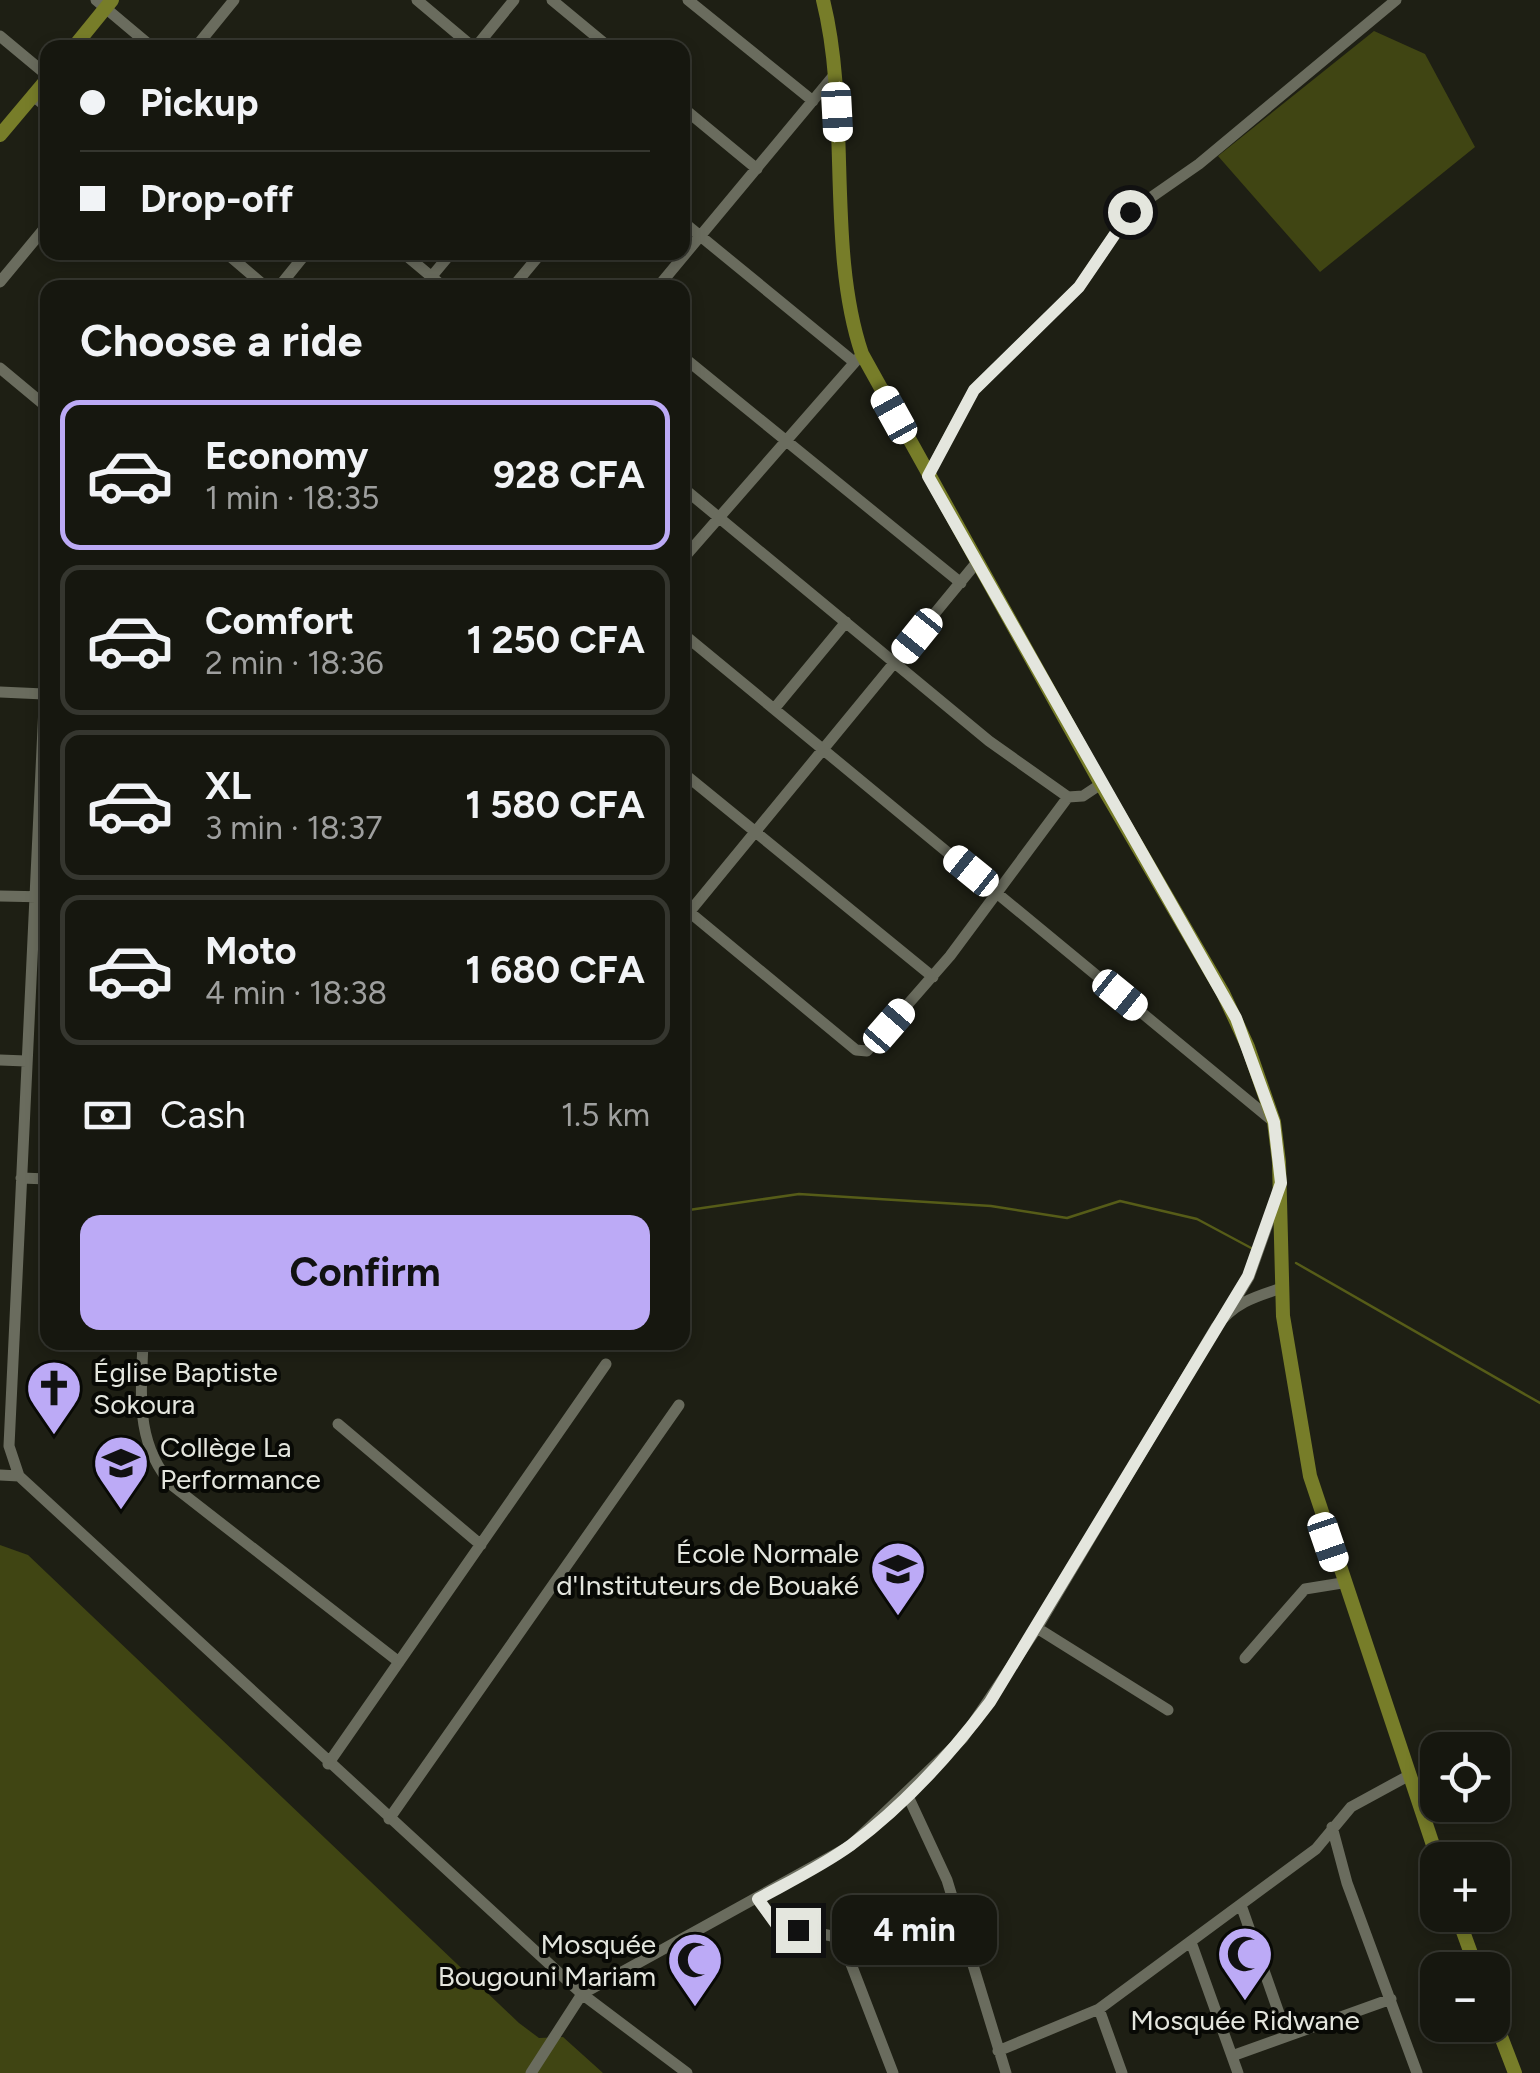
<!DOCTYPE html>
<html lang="en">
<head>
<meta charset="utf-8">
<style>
  :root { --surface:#16170f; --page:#1f2018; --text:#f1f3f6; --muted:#9e9f9e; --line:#35362f; --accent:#bcaaf6 }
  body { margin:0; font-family:Figtree,sans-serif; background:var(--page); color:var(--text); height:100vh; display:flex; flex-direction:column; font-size:38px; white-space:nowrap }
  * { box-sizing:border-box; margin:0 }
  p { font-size:32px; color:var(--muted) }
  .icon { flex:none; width:55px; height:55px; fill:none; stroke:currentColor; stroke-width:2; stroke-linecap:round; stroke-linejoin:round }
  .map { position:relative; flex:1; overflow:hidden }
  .sheet { position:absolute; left:40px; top:280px; width:650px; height:1070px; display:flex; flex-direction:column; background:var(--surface); border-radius:20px; box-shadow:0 5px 15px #0003,0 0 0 2px var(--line) }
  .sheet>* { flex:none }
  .guide { position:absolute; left:40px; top:40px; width:650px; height:220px; border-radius:20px; box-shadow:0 5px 15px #0003,0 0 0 2px var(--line); display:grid; align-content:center; height:220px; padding:0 40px; background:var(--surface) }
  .buttons { position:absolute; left:1420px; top:1732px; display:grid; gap:20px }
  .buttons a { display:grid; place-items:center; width:90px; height:90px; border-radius:20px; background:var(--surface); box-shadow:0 5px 15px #0003,0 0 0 2px var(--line); font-size:50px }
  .end { position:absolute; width:45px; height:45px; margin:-22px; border:12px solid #e4e6de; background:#111; box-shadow:0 0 0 5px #111 }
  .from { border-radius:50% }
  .bubble { position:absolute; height:70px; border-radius:20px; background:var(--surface); box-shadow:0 5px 15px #0003,0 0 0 2px var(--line); font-size:32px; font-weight:700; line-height:70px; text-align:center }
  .car { position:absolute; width:30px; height:60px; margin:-30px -15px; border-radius:12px; box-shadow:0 0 8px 2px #0007; background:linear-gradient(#fff 24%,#345 0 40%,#fff 0 76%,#345 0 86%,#fff 0) }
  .guide b { display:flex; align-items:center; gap:35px; height:95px; font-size:38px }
  .guide b+b { border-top:2px solid var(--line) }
  .guide i { width:25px; height:25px; background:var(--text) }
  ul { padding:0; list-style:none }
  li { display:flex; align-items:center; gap:30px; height:150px; margin:0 20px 15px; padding:0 20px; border:5px solid var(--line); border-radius:20px }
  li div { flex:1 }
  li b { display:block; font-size:38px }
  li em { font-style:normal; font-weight:700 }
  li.active { border-color:var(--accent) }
  li>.icon { width:90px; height:90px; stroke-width:1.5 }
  h2 { padding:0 40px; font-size:45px; line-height:120px }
  .pay { display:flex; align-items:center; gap:25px; height:110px; padding:0 40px; font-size:38px }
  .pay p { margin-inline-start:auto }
  .button { display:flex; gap:20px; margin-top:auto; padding:20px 40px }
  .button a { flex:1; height:115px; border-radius:20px; background:var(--accent); color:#111; font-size:40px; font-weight:700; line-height:115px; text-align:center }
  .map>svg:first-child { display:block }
  .green { fill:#404513 }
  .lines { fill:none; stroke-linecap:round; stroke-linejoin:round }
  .stream { stroke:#565c18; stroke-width:2.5 }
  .minor { stroke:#6a6c5e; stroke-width:11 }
  .major { stroke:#777d29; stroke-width:14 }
  .route { stroke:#e4e6de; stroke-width:12 }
  .labels { text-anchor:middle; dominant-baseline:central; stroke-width:8; stroke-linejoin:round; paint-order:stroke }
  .poi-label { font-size:28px; fill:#e4e6de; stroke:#080905; text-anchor:start }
</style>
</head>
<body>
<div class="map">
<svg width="1540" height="2073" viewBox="0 0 1540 2073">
  <rect width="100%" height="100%" fill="#1e1f14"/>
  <path class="green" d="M 1374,31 L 1425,54 L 1475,147 L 1320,272 L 1218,156 Z
    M 0,1545 L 28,1555 L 519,2023 L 539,2038 L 563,2037 L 603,2073 L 0,2073 Z"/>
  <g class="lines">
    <path class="stream" d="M 682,1211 L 799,1194 L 991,1206 L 1067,1218 L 1120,1201 L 1197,1219 L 1253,1249
      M 1296,1263 L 1540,1403"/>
    <path class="minor" d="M 96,0 L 153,48
      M 417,0 L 474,48
      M 552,0 L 610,48
      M 688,0 L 813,101
      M 0,36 L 48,76
      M 195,48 L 234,0
      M 475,48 L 514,0
      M 33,96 L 48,108
      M 682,107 L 757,169
      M 682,221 L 854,362
      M 225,252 L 267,288
      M 402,252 L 445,288
      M 432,276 L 452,252
      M 0,282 L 48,224
      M 278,288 L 307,252
      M 512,288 L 542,252
      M 657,288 L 835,74
      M 682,356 L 961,583
      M 0,368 L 48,408
      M 928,475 L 974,390 L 1079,287 L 1130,212 L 1199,164 L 1396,0
      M 682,487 L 989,741 L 1068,797 L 1083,796 L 1101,784
      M 682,560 L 862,354
      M 48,622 L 9,1446 L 19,1476 L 582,1994 L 687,2073
      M 682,633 L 1274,1122
      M 0,692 L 44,694
      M 774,709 L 846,622
      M 682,772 L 933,977
      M 0,896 L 48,897
      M 682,906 L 856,1050 L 867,1051 L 950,956 L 1068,797
      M 682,921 L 977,562
      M 0,1060 L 26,1061
      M 21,1178 L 48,1179
      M 1231,1307 L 1249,1277 L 1278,1195
      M 143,1342 C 141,1396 135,1444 173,1486 L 399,1662
      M 338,1424 L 481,1545
      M 0,1475 L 19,1476
      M 1037,1628 L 1168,1710
      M 1245,1658 L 1305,1589 L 1342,1583
      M 328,1764 L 606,1364
      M 907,1794 L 947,1880 L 1006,2073
      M 389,1819 L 679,1405
      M 1332,1827 L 1347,1883 L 1417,2073
      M 757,1899 L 776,1924 L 841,1938 L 893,2073
      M 1241,1905 L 1287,2036
      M 1191,1942 L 1238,2073
      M 1099,2009 L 1122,2073
      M 998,2051 L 1099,2009 L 1316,1849 L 1351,1807 L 1408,1776
      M 1232,2056 L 1391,1999
      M 531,2073 L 582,1994 L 850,1846 L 963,1738 L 1037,1628 L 1216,1327 C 1234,1303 1254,1297 1282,1288"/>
    <path class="major" d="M 823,0 C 851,111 826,248 862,354 L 1101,784 L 1223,993 L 1248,1047 L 1274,1122 L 1279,1162 L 1283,1316 L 1310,1476 L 1438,1860
      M 73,48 L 112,0
      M 0,135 L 48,78
      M 1457,1915 L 1477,1970
      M 1492,2013 L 1515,2073"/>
  </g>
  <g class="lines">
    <path class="route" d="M 798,1930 L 776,1924 L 758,1899 C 789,1882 822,1866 851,1845 C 903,1806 951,1754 990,1702 L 1248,1276 L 1281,1183 L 1274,1122 L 1236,1018 L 928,476 L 974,390 L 1079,287 L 1130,212"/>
  </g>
  <defs>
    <g id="church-pin" transform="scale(2.875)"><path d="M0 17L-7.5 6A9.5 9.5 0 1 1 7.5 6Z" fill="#bcaaf6" stroke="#080905"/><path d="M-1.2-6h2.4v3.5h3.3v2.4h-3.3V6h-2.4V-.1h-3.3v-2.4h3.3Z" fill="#111"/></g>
    <g id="school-pin" transform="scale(2.875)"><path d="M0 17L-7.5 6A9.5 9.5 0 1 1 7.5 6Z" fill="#bcaaf6" stroke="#080905"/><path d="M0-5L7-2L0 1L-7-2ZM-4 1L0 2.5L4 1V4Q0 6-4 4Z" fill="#111"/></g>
    <g id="university-pin" transform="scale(2.875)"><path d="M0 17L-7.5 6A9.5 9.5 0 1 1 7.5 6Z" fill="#bcaaf6" stroke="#080905"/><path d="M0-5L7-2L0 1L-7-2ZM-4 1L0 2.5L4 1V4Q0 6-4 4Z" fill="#111"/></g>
    <g id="mosque-pin" transform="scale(2.875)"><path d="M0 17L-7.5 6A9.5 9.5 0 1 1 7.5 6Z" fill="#bcaaf6" stroke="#080905"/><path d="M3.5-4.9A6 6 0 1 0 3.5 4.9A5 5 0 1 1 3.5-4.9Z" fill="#111"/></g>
  </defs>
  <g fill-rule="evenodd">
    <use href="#church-pin" x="54" y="1388"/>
    <use href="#school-pin" x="121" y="1463"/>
    <use href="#university-pin" x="898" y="1569"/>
    <use href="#mosque-pin" x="1245" y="1954"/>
    <use href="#mosque-pin" x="695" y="1960"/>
  </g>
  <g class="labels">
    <g class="poi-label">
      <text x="93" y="1372">Église Baptiste<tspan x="93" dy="32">Sokoura</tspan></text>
      <text x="160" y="1447">Collège La<tspan x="160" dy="32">Performance</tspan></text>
      <text x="859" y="1553" text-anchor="end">École Normale<tspan x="859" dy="32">d'Instituteurs de Bouaké</tspan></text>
      <text x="656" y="1944" text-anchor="end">Mosquée<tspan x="656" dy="32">Bougouni Mariam</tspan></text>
      <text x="1245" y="2020" text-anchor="middle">Mosquée Ridwane</text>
    </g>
  </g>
</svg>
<div class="buttons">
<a><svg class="icon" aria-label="locate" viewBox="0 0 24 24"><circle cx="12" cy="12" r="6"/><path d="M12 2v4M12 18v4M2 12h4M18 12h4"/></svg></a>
<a>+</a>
<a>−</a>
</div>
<i class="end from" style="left:1130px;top:212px"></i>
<i class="end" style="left:798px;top:1930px"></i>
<div class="bubble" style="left:832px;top:1895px;width:165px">4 min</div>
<i class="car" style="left:837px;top:112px;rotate:177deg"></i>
<i class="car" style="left:894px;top:415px;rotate:331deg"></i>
<i class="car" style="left:917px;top:636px;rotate:219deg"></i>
<i class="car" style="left:971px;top:871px;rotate:309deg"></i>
<i class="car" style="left:1120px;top:995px;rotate:129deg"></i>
<i class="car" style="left:889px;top:1026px;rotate:41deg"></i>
<i class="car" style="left:1328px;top:1542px;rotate:161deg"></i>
<div class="guide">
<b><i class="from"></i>Pickup</b>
<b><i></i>Drop-off</b>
</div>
<section class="sheet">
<h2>Choose a ride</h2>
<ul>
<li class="active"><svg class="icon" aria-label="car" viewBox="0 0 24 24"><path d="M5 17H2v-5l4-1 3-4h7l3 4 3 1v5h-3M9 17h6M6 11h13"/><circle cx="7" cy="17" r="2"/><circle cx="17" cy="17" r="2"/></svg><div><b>Economy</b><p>1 min · 18:35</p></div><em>928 CFA</em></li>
<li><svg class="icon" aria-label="car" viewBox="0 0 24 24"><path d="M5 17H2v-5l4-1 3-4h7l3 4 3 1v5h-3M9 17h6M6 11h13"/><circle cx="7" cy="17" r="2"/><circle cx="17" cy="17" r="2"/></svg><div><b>Comfort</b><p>2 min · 18:36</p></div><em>1 250 CFA</em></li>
<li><svg class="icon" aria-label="car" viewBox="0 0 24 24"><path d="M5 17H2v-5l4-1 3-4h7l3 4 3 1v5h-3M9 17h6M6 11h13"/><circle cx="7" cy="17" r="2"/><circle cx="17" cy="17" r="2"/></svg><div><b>XL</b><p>3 min · 18:37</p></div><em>1 580 CFA</em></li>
<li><svg class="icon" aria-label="car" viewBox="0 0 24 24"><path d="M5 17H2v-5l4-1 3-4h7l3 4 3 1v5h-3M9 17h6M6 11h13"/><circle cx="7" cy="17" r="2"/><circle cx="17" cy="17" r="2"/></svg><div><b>Moto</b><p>4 min · 18:38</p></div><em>1 680 CFA</em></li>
</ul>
<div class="pay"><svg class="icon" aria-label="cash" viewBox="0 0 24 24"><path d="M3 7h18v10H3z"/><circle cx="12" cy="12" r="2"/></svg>Cash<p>1.5 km</p></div>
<div class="button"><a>Confirm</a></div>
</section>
</div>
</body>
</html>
